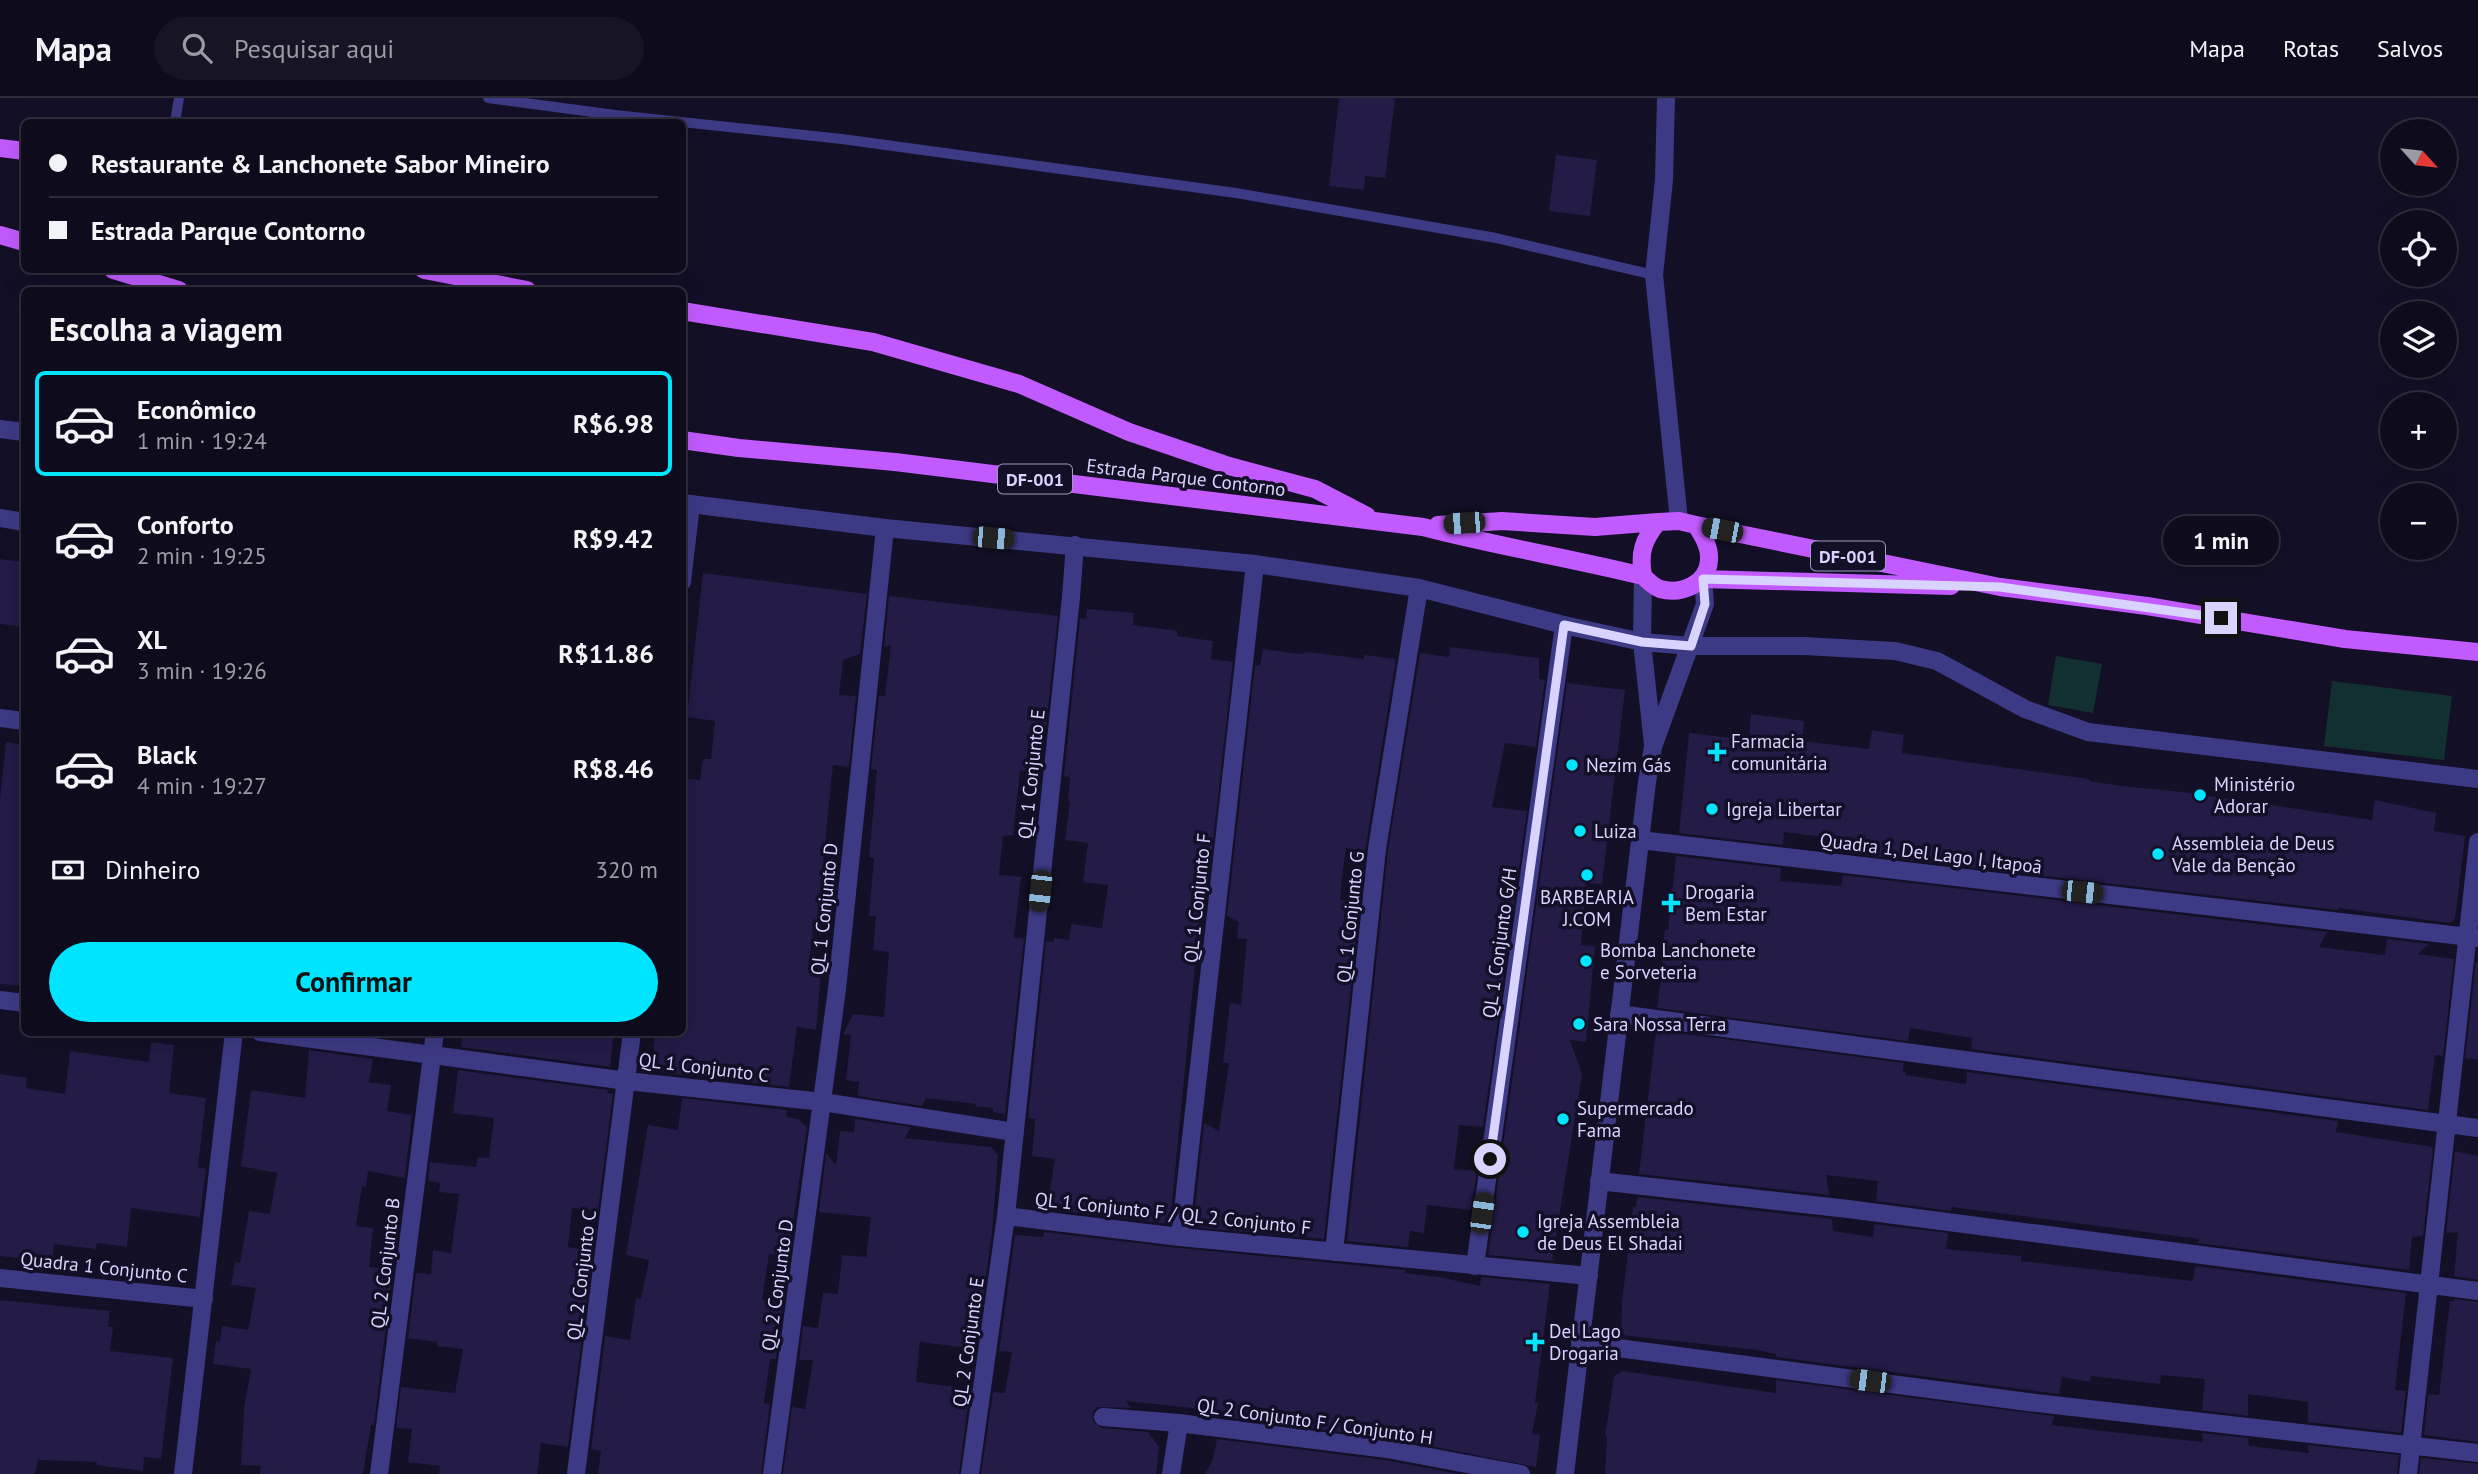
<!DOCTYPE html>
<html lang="pt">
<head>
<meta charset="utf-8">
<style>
  :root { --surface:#0e0b1c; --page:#171425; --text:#f1f3f6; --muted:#9b9ba3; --line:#2e2b3b; --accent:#00e5ff }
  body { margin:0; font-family:"PT Sans",sans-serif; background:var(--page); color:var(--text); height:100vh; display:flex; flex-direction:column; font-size:26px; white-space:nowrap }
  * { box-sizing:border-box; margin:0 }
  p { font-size:23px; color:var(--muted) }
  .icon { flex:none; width:38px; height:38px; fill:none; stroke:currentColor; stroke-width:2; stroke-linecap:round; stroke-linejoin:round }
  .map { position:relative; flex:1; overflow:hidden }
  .details { position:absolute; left:21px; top:189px; width:665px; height:749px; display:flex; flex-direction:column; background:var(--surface); border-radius:10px; box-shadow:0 7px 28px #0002,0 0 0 2px var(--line) }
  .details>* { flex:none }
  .banner { position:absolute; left:21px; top:21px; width:665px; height:154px; border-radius:10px; box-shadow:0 7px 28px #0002,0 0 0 2px var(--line); display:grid; align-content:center; height:154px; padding:0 28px; background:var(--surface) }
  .needle { width:46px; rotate:117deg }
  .buttons { position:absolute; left:2380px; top:21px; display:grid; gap:14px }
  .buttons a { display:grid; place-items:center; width:77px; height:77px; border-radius:50%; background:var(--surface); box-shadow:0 7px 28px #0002,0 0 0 2px var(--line); font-size:35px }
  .end { position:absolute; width:32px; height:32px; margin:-16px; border:9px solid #d9d4ff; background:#111; box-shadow:0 0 0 4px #111 }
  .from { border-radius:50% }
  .bubble { position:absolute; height:49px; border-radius:24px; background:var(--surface); box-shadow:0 7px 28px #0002,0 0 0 2px var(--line); font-size:23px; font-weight:800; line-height:49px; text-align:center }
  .car { position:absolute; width:21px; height:42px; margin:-21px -10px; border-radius:9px; box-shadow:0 0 5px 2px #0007; background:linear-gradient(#222 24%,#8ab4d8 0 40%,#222 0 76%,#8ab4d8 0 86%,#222 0) }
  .banner b { display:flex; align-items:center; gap:24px; height:66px; font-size:26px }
  .banner b+b { border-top:2px solid var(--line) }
  .banner i { width:18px; height:18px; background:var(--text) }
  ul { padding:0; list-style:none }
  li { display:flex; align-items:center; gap:21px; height:105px; margin:0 14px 10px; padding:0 14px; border:4px solid transparent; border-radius:10px }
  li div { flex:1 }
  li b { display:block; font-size:26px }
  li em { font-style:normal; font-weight:800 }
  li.current { border-color:var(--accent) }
  li>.icon { width:63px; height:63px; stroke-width:1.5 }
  h2 { padding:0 28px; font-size:32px; line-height:84px }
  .pay { display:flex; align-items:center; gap:18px; height:77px; padding:0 28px; font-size:26px }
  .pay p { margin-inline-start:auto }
  .primary-button { display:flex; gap:14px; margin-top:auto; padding:14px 28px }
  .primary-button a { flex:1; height:80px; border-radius:42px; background:var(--accent); color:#111; font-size:28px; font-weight:800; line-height:80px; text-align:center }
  header { display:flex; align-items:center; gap:42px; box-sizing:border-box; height:98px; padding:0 35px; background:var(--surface); border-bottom:2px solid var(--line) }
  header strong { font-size:33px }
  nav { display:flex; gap:38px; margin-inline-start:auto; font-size:24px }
  .search { width:490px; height:63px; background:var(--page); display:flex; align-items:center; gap:18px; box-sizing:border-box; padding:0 24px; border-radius:38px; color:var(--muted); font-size:26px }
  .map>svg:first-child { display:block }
  .green { fill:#12302f }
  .building { fill:#241b47 }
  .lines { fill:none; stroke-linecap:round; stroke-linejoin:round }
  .service { stroke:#3d3a85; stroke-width:10 }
  .minor { stroke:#3d3a85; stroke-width:18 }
  .tertiary { stroke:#3d3a85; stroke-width:18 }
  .primary { stroke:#c25bff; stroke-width:18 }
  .route { stroke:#d9d4ff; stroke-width:9 }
  .poi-dot { fill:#00e5ff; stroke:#130f26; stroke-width:2.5 }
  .labels { text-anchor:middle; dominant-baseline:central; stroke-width:7; stroke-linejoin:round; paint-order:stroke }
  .shield { fill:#130f26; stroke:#9e99be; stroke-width:2 }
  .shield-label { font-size:18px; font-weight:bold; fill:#d9d4ff }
  .street-label { font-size:19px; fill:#d9d4ff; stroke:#130f26 }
  .poi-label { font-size:19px; fill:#d9d4ff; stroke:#130f26; text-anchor:start }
</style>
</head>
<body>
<header>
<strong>Mapa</strong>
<div class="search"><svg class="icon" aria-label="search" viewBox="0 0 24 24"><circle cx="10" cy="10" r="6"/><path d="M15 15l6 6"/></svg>Pesquisar aqui</div>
<nav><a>Mapa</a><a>Rotas</a><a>Salvos</a></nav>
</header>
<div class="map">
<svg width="2478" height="1376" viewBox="0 0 2478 1376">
  <rect width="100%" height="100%" fill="#130f26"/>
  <path class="green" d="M 2056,558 L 2102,566 L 2093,615 L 2048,607 Z
    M 2332,583 L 2452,598 L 2444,662 L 2324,648 Z"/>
  <path class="building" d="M 1339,0 L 1395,0 L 1385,80 L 1365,78 L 1364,92 L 1329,88 Z
    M 1556,57 L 1597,62 L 1590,118 L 1549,113 Z
    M 0,461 L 24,464 L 24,529 L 0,526 Z
    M 703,475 L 867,496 L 860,556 L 843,562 L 839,597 L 856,598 L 849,669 L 833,667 L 817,823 L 814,823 L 808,873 L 821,874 L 816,932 L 797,929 L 789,989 L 652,973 L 655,934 L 682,934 L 682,680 L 700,682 L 703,661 L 711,661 L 715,623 L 687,619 Z
    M 889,498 L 1058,518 L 1041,675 L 1020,672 L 1013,737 L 1003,738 L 999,777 L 1021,779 L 1014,839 L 1024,840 L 1005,1016 L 993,1014 L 993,1010 L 975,1008 L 976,1006 L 926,1000 L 922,1008 L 858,998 L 859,984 L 846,982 L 851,937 L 843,936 L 853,916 L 884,919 L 889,854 L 873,852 L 876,818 L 869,818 L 874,760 L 869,759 L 877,672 L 871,671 L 879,598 L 885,598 L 891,547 L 884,549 Z
    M 1087,511 L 1134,515 L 1133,527 L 1177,533 L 1177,538 L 1213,543 L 1211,561 L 1233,564 L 1206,807 L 1201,805 L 1170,1126 L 1047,1111 L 1055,1061 L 1032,1058 L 1035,1021 L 1028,1020 L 1046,843 L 1054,844 L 1054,840 L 1069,842 L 1071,826 L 1102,830 L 1108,787 L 1083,784 L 1088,745 L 1065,742 L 1070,704 L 1068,703 L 1070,679 L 1064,678 L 1080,520 L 1086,521 Z
    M 1450,549 L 1539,560 L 1539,581 L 1545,582 L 1536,649 L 1505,645 L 1492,709 L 1527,713 L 1483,1029 L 1459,1027 L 1454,1071 L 1477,1073 L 1471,1112 L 1427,1107 L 1424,1135 L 1410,1133 L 1408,1149 L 1347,1143 L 1388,752 L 1420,555 L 1449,559 Z
    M 1263,551 L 1299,556 L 1308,554 L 1364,561 L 1364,557 L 1396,561 L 1365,754 L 1346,750 L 1342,780 L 1340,802 L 1360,804 L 1324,1141 L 1193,1129 L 1204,1025 L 1219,1033 L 1229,965 L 1223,965 L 1230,905 L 1241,907 L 1247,841 L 1237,840 L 1239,824 L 1227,818 L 1255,567 L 1260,568 Z
    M 1567,585 L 1625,592 L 1602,786 L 1586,785 L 1581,847 L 1595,848 L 1586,944 L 1570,942 L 1582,976 L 1552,1163 L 1488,1157 Z
    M 1751,616 L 1804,623 L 1802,643 L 1869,651 L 1872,632 L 1904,637 L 1902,655 L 2089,681 L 2089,683 L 2121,688 L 2182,694 L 2372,722 L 2375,702 L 2436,715 L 2434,733 L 2465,738 L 2455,821 L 2450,825 L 2339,810 L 2338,812 L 1846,755 L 1847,742 L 1784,734 L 1783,747 L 1679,735 L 1689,635 L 1749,642 Z
    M 6,644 L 24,647 L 24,888 L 0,886 L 0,701 Z
    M 1676,758 L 1781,770 L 1780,783 L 1841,788 L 1843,777 L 2327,834 L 2319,849 L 2385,857 L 2387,841 L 2429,846 L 2418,856 L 2454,861 L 2443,958 L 2435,957 L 2428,1012 L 1971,951 L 1972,940 L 1910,930 L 1908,943 L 1657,910 L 1663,863 L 1661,862 L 1665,831 L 1668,832 Z
    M 2476,864 L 2478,864 L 2478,962 L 2465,960 Z
    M 1656,932 L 1904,965 L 1903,974 L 1906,974 L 1905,977 L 1966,986 L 1967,974 L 2338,1023 L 2336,1034 L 2433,1049 L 2423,1138 L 2412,1139 L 2409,1172 L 2198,1145 L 2199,1141 L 1952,1109 L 1951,1113 L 1876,1103 L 1878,1083 L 1826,1077 L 1829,1097 L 1639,1076 Z
    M 463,934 L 614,934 L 610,969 L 461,949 Z
    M 151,944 L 174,947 L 169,995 L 206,1000 L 198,1069 L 206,1071 L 200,1119 L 131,1110 L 127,1149 L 97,1145 L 96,1151 L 54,1146 L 52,1164 L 0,1158 L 0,976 L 27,980 L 26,990 L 65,996 L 70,953 L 149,964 Z
    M 309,952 L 373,961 L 369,984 L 391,987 L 387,1013 L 412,1017 L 405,1080 L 368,1073 L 366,1089 L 362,1088 L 356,1128 L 373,1130 L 369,1169 L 393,1172 L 374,1327 L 371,1327 L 363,1376 L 260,1376 L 261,1368 L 241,1367 L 244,1311 L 251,1271 L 213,1266 L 216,1243 L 220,1244 L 222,1228 L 248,1232 L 256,1190 L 231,1187 L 235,1164 L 240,1165 L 249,1113 L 270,1116 L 277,1075 L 241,1068 L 251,992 L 305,1000 Z
    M 458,972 L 608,992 L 607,995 L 613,996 L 598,1113 L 572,1110 L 568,1149 L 593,1153 L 568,1349 L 541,1345 L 537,1376 L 439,1376 L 440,1368 L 408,1364 L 412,1331 L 396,1330 L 401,1289 L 455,1295 L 463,1251 L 437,1248 L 437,1244 L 408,1240 L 416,1175 L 431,1176 L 433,1152 L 451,1155 L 459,1096 L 439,1094 L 440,1085 L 428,1083 L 430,1064 L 476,1069 L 478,1059 L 489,1060 L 494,1020 L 453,1015 Z
    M 682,1000 L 787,1012 L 786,1019 L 799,1021 L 807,1030 L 788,1159 L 769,1156 L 762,1202 L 782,1205 L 776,1261 L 770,1261 L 764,1305 L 770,1306 L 761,1376 L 598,1376 L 601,1353 L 591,1351 L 605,1238 L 630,1242 L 636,1200 L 641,1201 L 649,1162 L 626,1157 L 648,1027 L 678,1032 Z
    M 855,1021 L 911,1029 L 905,1040 L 991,1049 L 998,1057 L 992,1135 L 976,1251 L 920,1244 L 916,1284 L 970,1291 L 959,1376 L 783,1376 L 792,1309 L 805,1311 L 813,1262 L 799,1262 L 803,1228 L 818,1230 L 823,1195 L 838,1196 L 842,1157 L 866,1159 L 871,1119 L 819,1114 L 826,1055 L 836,1067 L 840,1033 L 854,1034 Z
    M 2455,1053 L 2478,1058 L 2478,1182 L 2454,1178 L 2458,1134 L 2446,1135 Z
    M 1637,1099 L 1832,1121 L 1833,1133 L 1873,1139 L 1874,1126 L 1948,1135 L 1946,1151 L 2021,1158 L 2021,1163 L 2193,1183 L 2195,1168 L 2406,1195 L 2395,1292 L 2406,1293 L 2401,1335 L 2308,1324 L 2308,1304 L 2248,1296 L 2248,1318 L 2202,1312 L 2205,1281 L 2161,1277 L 2160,1286 L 2091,1278 L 2090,1284 L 2062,1279 L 2059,1296 L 1776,1259 L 1776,1256 L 1757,1252 L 1621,1237 L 1622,1205 L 1633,1109 L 1636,1109 Z
    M 1044,1134 L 1179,1150 L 1405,1172 L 1405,1175 L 1439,1179 L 1480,1188 L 1481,1179 L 1550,1186 L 1535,1305 L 1538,1305 L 1532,1336 L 1540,1337 L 1536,1369 L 1389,1340 L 1223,1319 L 1224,1316 L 1192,1310 L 1126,1303 L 1131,1310 L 1098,1309 L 1093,1313 L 1093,1323 L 1102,1330 L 1148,1334 L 1159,1349 L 1156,1376 L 981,1376 L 993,1294 L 1005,1295 L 1012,1254 L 999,1253 L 1015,1137 L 1043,1139 Z
    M 2454,1201 L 2478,1204 L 2478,1344 L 2424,1337 L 2428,1296 L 2439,1297 L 2450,1203 L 2454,1204 Z
    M 0,1202 L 110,1213 L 108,1229 L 113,1229 L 110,1253 L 173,1260 L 161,1361 L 144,1359 L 143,1373 L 96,1367 L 97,1364 L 38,1362 L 35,1376 L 0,1376 Z
    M 1623,1273 L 1776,1295 L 1776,1282 L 2054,1318 L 2052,1327 L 2156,1339 L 2203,1344 L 2202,1335 L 2248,1340 L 2249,1348 L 2309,1355 L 2308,1347 L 2399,1357 L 2397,1376 L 1605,1376 L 1607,1339 L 1605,1338 L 1614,1278 Z
    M 1217,1341 L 1385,1362 L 1459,1376 L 1205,1376 L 1213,1361 Z
    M 2421,1360 L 2478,1366 L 2478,1376 L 2419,1376 Z"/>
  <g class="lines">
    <path class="service" d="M 488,0 L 615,17 L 842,41 L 1236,95 L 1496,140 L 1654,177
      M 175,24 L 179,0"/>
    <path class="minor" d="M 1666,0 L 1664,82 L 1654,177 L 1679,423
      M 0,420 L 24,424
      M 682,484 L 691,406
      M 1691,548 L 1804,548 L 1895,553 L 1937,563 L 2025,611 L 2088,634 L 2478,681
      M 0,620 L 24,623
      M 1640,742 L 2478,840
      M 0,902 L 24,905
      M 1619,916 L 2478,1030
      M 260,934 L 627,983 L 823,1004 L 1014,1034
      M 1599,1083 L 1848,1111 L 2478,1193
      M 1006,1118 L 1180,1139 L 1589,1178
      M 1180,1139 L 1255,466
      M 1334,1154 L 1377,751 L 1419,490
      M 1475,1168 L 1564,527
      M 0,1180 L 204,1201
      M 1580,1245 L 2028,1304 L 2478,1355
      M 1103,1319 L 1179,1325 L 1387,1351 L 1521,1376
      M 183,1376 L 234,934
      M 379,1376 L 435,934
      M 576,1376 L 632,934
      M 772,1376 L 837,891 L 885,430
      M 970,1376 L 1006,1118 L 1071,499 L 1075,447
      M 1171,1376 L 1179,1325
      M 2408,1376 L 2478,744"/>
    <path class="tertiary" d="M 0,331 L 24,334
      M 682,405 L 885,430 L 1255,466 L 1419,490 L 1564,527 L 1642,544 L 1691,548
      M 1643,478 L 1642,544 L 1653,646
      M 1565,1376 L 1647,684 L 1653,649 L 1705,506 L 1703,481"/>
    <path class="primary" d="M 0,50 L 24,53
      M 0,137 L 24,144
      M 113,172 L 179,192
      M 424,172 L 527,192
      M 682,213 L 873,244 L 1019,286 L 1129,334 L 1229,368 L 1315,391 L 1367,418
      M 682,342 L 739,350 L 895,364 L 1423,429 C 1496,448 1570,460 1643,478
      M 1438,427 L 1502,423 L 1595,429 L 1658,424
      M 1696,427 C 1703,438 1710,449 1709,462 C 1708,486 1681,497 1660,491 C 1654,489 1648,483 1643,478 C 1639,455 1643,442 1658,424 L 1679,423 L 1696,427 L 2000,489 L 2147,508 L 2345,541 L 2478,554
      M 1703,481 L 1951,488"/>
  </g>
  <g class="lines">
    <path class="route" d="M 1490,1061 L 1564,527 L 1642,544 L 1691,548 L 1705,506 L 1703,481 L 2000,489 L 2221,520"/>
  </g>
  <g class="poi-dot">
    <path d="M1713.5 643.5h7v7h7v7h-7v7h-7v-7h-7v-7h7z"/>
    <circle cx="1572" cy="667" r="7"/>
    <circle cx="2200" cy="697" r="7"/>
    <circle cx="1712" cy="711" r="7"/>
    <circle cx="1580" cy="733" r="7"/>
    <circle cx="2158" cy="756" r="7"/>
    <circle cx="1587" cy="777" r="7"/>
    <path d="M1667.5 794.5h7v7h7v7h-7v7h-7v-7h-7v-7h7z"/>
    <circle cx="1586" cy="863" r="7"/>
    <circle cx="1579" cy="926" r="7"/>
    <circle cx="1563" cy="1021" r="7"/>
    <circle cx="1523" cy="1134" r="7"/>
    <path d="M1531.5 1233.5h7v7h7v7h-7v7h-7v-7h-7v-7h7z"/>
  </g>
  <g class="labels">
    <g class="shield">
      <rect x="998" y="366.5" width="74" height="29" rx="5"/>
      <rect x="1811" y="443.5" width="74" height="29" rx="5"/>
    </g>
    <g class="shield-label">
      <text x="1035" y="381">DF-001</text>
      <text x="1848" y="458">DF-001</text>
    </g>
    <g class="street-label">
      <text transform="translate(1186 379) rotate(7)">Estrada Parque Contorno</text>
      <text transform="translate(1031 676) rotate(-84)">QL 1 Conjunto E</text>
      <text transform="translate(1931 755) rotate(7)">Quadra 1, Del Lago I, Itapoã</text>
      <text transform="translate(1197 800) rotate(-84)">QL 1 Conjunto F</text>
      <text transform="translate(824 811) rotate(-84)">QL 1 Conjunto D</text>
      <text transform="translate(1350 819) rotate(-84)">QL 1 Conjunto G</text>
      <text transform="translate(1499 845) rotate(-82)">QL 1 Conjunto G/H</text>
      <text transform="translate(704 969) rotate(7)">QL 1 Conjunto C</text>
      <text transform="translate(1173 1115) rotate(6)">QL 1 Conjunto F / QL 2 Conjunto F</text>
      <text transform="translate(385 1165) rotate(-83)">QL 2 Conjunto B</text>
      <text transform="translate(104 1169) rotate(6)">Quadra 1 Conjunto C</text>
      <text transform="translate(581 1177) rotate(-83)">QL 2 Conjunto C</text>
      <text transform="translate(777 1187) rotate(-82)">QL 2 Conjunto D</text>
      <text transform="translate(968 1244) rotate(-82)">QL 2 Conjunto E</text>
      <text transform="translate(1315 1323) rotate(8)">QL 2 Conjunto F / Conjunto H</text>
    </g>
    <g class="poi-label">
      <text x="1731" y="643">Farmacia<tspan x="1731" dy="22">comunitária</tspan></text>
      <text x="1586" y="667">Nezim Gás</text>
      <text x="2214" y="686">Ministério<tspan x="2214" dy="22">Adorar</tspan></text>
      <text x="1726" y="711">Igreja Libertar</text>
      <text x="1594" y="733">Luiza</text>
      <text x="2172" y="745">Assembleia de Deus<tspan x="2172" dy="22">Vale da Benção</tspan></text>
      <text x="1685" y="794">Drogaria<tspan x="1685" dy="22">Bem Estar</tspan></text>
      <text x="1587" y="799" text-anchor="middle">BARBEARIA<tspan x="1587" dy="22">J.COM</tspan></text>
      <text x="1600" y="852">Bomba Lanchonete<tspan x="1600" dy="22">e Sorveteria</tspan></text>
      <text x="1593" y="926">Sara Nossa Terra</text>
      <text x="1577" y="1010">Supermercado<tspan x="1577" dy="22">Fama</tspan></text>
      <text x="1537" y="1123">Igreja Assembleia<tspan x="1537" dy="22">de Deus El Shadai</tspan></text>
      <text x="1549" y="1233">Del Lago<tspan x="1549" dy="22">Drogaria</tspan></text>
    </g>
  </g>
</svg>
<div class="buttons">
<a><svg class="needle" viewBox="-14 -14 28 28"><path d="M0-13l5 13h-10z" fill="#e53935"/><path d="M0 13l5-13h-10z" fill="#9b9ba3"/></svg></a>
<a><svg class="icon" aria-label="locate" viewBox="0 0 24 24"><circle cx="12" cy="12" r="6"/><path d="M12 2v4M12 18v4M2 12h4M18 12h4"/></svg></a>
<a><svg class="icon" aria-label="layers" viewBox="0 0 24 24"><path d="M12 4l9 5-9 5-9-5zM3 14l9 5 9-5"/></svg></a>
<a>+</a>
<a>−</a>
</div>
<i class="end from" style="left:1490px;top:1061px"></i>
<i class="end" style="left:2221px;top:520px"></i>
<div class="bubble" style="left:2163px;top:418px;width:116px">1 min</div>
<i class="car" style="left:1464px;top:425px;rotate:266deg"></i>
<i class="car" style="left:1722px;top:432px;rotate:281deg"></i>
<i class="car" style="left:993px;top:440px;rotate:95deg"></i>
<i class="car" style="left:1040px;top:793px;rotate:186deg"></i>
<i class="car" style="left:2082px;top:794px;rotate:96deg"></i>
<i class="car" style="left:1482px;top:1115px;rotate:8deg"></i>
<i class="car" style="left:1870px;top:1283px;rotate:277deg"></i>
<div class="banner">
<b><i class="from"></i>Restaurante &amp; Lanchonete Sabor Mineiro</b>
<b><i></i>Estrada Parque Contorno</b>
</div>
<section class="details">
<h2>Escolha a viagem</h2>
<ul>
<li class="current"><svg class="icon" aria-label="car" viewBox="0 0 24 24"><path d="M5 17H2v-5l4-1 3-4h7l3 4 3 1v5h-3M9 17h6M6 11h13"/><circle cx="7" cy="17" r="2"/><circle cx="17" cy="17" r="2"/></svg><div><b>Econômico</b><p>1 min · 19:24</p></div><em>R$6.98</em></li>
<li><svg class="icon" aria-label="car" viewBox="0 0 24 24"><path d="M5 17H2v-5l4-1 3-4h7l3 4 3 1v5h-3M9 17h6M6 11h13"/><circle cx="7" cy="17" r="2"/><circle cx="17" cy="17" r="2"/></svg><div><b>Conforto</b><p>2 min · 19:25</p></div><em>R$9.42</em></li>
<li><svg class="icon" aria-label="car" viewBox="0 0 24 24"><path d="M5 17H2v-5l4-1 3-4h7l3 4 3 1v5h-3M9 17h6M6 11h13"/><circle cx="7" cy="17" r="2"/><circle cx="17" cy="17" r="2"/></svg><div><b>XL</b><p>3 min · 19:26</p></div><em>R$11.86</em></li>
<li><svg class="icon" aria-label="car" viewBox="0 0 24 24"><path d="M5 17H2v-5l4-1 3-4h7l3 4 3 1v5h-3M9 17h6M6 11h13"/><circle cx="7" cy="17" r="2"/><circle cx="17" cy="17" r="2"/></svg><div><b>Black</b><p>4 min · 19:27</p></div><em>R$8.46</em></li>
</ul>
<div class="pay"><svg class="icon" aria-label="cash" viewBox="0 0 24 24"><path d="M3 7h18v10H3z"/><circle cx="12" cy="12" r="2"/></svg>Dinheiro<p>320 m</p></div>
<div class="primary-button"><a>Confirmar</a></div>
</section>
</div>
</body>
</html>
